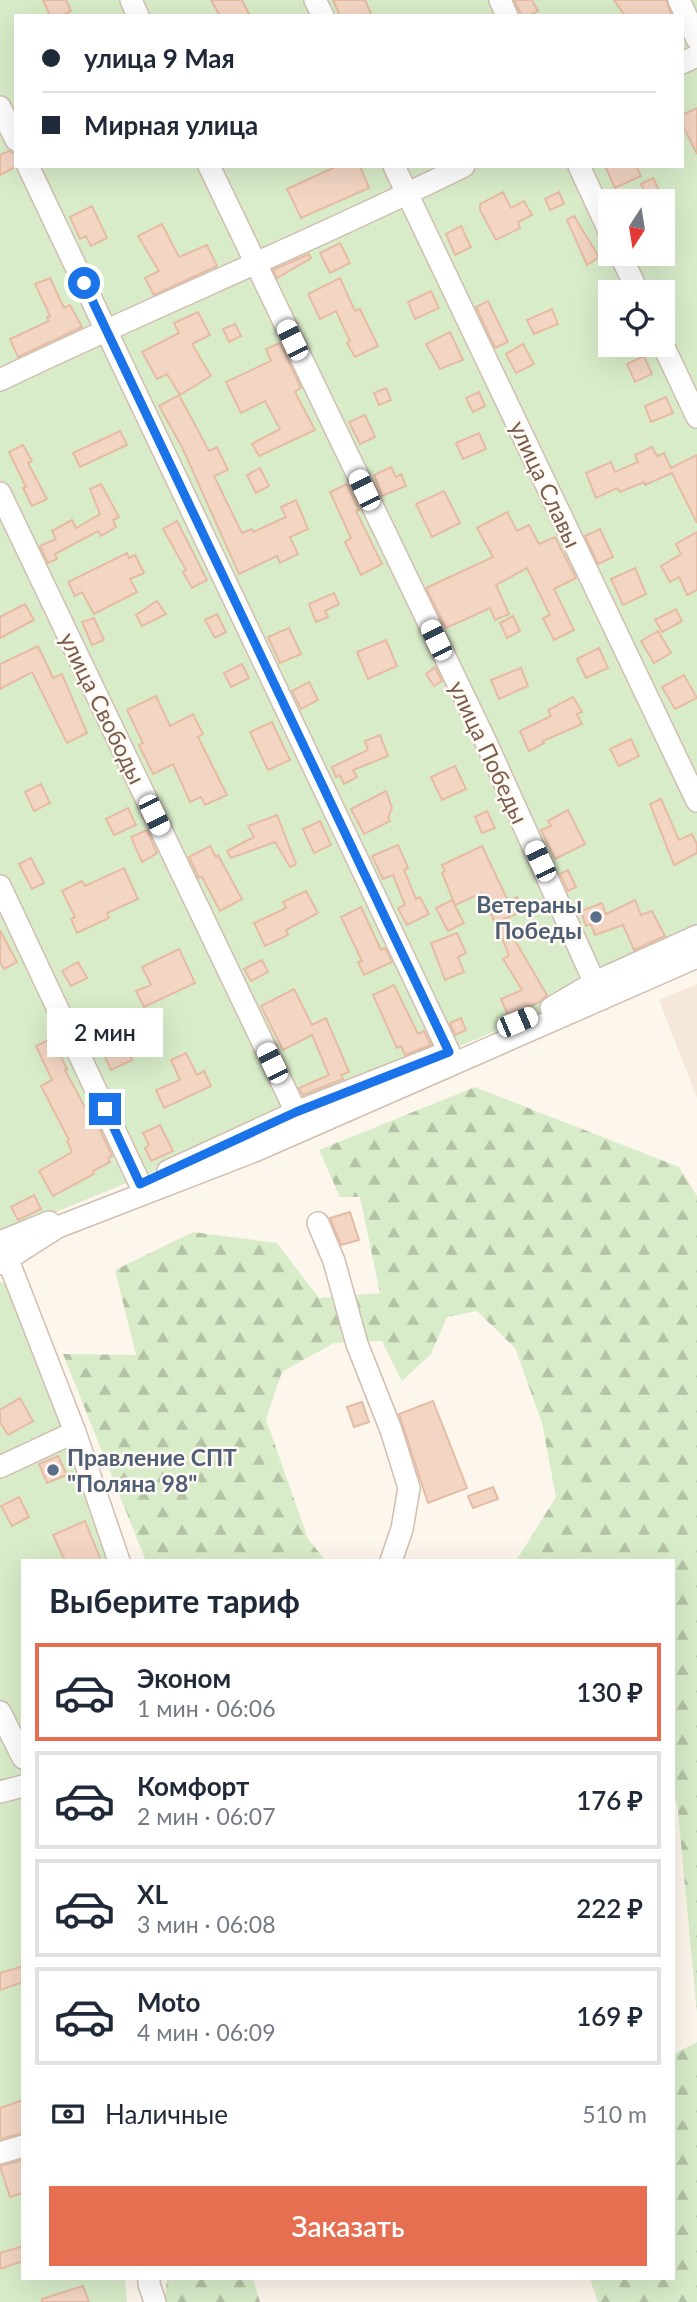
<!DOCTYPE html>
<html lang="ru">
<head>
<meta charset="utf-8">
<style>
  :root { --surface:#fff; --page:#f2f2f3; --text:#1f2937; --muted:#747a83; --line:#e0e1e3; --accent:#e76f51 }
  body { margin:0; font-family:Lato,sans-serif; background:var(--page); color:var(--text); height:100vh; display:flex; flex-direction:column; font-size:26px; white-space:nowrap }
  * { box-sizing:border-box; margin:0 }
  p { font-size:23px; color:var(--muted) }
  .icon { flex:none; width:38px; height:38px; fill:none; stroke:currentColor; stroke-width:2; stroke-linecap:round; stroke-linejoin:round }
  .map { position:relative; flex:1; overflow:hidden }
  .panel { position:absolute; left:21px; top:1559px; width:654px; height:721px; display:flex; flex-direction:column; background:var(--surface); border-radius:0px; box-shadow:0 7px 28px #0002 }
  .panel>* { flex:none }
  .guide { position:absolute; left:14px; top:14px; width:670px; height:154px; border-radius:0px; box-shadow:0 7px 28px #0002; display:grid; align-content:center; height:154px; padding:0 28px; background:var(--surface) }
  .needle { width:46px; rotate:192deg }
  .buttons { position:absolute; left:598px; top:189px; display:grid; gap:14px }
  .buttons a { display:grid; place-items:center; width:77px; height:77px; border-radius:0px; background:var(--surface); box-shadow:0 7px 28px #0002; font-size:35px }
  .end { position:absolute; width:32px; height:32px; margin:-16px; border:9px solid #1a73e8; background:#fff; box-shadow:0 0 0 4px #fff }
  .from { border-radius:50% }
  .bubble { position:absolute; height:49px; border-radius:0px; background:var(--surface); box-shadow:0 7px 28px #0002; font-size:23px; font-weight:600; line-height:49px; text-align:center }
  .car { position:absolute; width:21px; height:42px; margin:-21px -10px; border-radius:9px; box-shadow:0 0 5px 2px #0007; background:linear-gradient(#fff 24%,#345 0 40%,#fff 0 76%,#345 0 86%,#fff 0) }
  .guide b { display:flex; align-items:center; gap:24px; height:66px; font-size:26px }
  .guide b+b { border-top:2px solid var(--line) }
  .guide i { width:18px; height:18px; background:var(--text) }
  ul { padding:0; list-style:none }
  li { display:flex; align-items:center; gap:21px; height:98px; margin:0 14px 10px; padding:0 14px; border:4px solid var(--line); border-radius:0px }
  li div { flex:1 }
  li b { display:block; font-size:26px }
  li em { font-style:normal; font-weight:600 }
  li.current { border-color:var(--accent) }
  li>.icon { width:63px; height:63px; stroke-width:1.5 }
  h2 { padding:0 28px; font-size:32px; line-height:84px }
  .pay { display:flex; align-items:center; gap:18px; height:77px; padding:0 28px; font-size:26px }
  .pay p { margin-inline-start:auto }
  .cta { display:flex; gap:14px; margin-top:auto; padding:14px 28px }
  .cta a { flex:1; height:80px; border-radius:0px; background:var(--accent); color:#fff; font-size:28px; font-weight:600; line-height:80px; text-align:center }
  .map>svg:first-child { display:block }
  .residential { fill:#f5e8da }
  .green { fill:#d8ecc9; fill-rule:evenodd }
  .forest { fill:url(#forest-firs) }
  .building { fill:#f3d5c3; stroke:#e6bba3; stroke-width:2 }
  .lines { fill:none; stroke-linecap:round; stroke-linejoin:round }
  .minor-casing { stroke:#d1beb0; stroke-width:24 }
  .minor { stroke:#fff; stroke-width:21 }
  .route { stroke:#1a73e8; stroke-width:9 }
  .service-dot { fill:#5c6f8a; stroke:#fffaf3; stroke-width:2.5 }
  .labels { text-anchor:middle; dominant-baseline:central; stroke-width:5; stroke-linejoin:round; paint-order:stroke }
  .street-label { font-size:23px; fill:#7a5c4d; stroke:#fffaf3 }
  .service-label { font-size:23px; font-weight:bold; fill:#4e5e75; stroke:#fffaf3; text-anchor:end }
</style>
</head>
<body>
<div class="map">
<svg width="697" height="2302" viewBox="0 0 697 2302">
  <defs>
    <pattern id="forest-firs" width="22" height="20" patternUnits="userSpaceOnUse" patternTransform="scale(1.75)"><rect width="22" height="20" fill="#d8ecc9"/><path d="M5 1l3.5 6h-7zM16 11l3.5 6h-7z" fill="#b4c2a5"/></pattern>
  </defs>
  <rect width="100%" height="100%" fill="#fdf6ec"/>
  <path class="residential" d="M 697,984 L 697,1098 L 659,1000 Z"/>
  <path class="green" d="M 0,0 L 697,0 L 697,945 L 649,968 L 0,1235 ZM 16,16 L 682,16 L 682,166 L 16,166 ZM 611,201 L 663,201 L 663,254 L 611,254 ZM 611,292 L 663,292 L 663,345 L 611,345 Z
    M 0,1282 L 6,1284 L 13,1291 L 115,1561 L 23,1561 L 23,2278 L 125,2279 L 127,2302 L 0,2302 Z"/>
  <path class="forest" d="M 475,1087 L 679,1167 L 697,1196 L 697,2013 L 677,1801 L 674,1802 L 674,1561 L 516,1561 L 556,1497 L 542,1423 L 515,1348 L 477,1311 L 447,1317 L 431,1354 L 402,1381 L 382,1341 L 334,1343 L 282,1372 L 266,1419 L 308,1539 L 326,1561 L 146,1561 L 63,1354 L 136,1355 L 115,1270 L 193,1232 L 277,1243 L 319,1298 L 380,1293 L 360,1197 L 340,1197 L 319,1150 Z
    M 697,2042 L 697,2302 L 598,2302 L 590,2279 L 674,2278 L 674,2054 Z
    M 167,2278 L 253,2279 L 260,2302 L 165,2302 Z"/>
  <path class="building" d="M 43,0 L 66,0 L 71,11 L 61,16 L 50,16 Z
    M 211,0 L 242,0 L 250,16 L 220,16 Z
    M 333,0 L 365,0 L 372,16 L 340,16 Z
    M 514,0 L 532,0 L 538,11 L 528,16 L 522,16 Z
    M 614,0 L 666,0 L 672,16 L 625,16 Z
    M 697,108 L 697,154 L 682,124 L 682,115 Z
    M 9,151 L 13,153 L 16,157 L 15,167 L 0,175 L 0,155 Z
    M 337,166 L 360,166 L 369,188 L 301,218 L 287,189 Z
    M 605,166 L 636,166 L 641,176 L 615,188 Z
    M 653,178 L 664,201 L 649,201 L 641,184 Z
    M 503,192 L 511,208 L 524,201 L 532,215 L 518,222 L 520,228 L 496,240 L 480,210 L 480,204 Z
    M 559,192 L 564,204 L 550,210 L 545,199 Z
    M 92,206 L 107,238 L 91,246 L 86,236 L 80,239 L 70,217 Z
    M 574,216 L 599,257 L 587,265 L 567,220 Z
    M 162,224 L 179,257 L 207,245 L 217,266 L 154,295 L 145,278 L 159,271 L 138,236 Z
    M 461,226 L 471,247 L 455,255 L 446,234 Z
    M 340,243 L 350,263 L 330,273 L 320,253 Z
    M 309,254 L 311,258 L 277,278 L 273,270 Z
    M 50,278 L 64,308 L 70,305 L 82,327 L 18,357 L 10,339 L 49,321 L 47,317 L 50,316 L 35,284 Z
    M 340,278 L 355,311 L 360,309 L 378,346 L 355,357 L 347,343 L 350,341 L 336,311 L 320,319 L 308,294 Z
    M 431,291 L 439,308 L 415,319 L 408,302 Z
    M 488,301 L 508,342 L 495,348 L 476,307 Z
    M 552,309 L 558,324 L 534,334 L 527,320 Z
    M 198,312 L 210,335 L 192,344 L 211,376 L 180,395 L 167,374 L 157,379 L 142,352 L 179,333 L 174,323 Z
    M 235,324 L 241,336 L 229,342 L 223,329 Z
    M 450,332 L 463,360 L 440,369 L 426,344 Z
    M 280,343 L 301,388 L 295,392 L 315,430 L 259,456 L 252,444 L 280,429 L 265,401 L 241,413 L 226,382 L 271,361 L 266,349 Z
    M 523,344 L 534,364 L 516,373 L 506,354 Z
    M 644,356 L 652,374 L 635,382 L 627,364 Z
    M 386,388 L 391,400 L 379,405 L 374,393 Z
    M 479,392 L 485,406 L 473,412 L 466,398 Z
    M 179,395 L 209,451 L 217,447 L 228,470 L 214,476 L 242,533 L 252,529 L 253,532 L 286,517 L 281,507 L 296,500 L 308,529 L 290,537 L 298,554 L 280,563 L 277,556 L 239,574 L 182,447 L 159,406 Z
    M 666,397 L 673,413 L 651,422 L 645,406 Z
    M 365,415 L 375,437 L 360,444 L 349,422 Z
    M 120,431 L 127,445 L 80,467 L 73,453 Z
    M 479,433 L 486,449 L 463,459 L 456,443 Z
    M 23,445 L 32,461 L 28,463 L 47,499 L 32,506 L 23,488 L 26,487 L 9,452 Z
    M 652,447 L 657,456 L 664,453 L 671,468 L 697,455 L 697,523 L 672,473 L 645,485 L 644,482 L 620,492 L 617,488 L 596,498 L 586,473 L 611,462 L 615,472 L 638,462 L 635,455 Z
    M 391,467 L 396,477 L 401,474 L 406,486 L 382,496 L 374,475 Z
    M 260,468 L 269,486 L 256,493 L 247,475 Z
    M 101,484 L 119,517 L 113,520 L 116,527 L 101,536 L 98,531 L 55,554 L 57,559 L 48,563 L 40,546 L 56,539 L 52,531 L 72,520 L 76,528 L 100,514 L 90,489 Z
    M 347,484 L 359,510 L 356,511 L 382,564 L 361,575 L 345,542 L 351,538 L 330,492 Z
    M 444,491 L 460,523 L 432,537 L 416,504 Z
    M 507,512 L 517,531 L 529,525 L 539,544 L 555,537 L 576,578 L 554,589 L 574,630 L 554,640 L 543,618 L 550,615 L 527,568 L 496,585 L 509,614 L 495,620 L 490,608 L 446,628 L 426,588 L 493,557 L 477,528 Z
    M 177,521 L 207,580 L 192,588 L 183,572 L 186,570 L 163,529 Z
    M 600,529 L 613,557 L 598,564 L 585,536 Z
    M 697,532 L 697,590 L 687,595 L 679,577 L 670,582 L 661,566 L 681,554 L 676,544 Z
    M 127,553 L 129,558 L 135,555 L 144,573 L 130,579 L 137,592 L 94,614 L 82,592 L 75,596 L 68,582 Z
    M 635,568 L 646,594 L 623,605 L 611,579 Z
    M 334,593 L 339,604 L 325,611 L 328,617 L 316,622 L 309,604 Z
    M 157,601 L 166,614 L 142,626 L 136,615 Z
    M 25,604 L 34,620 L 0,638 L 0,617 Z
    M 676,609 L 682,621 L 662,632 L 655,620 Z
    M 217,614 L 226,632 L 215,638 L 205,620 Z
    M 513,616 L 520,631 L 507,638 L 500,623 Z
    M 94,618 L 104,640 L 92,645 L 82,622 Z
    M 289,628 L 301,654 L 280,663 L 268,637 Z
    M 658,631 L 671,653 L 654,663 L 641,641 Z
    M 386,640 L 397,666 L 368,679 L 357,652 Z
    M 38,646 L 53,678 L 62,674 L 87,733 L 67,743 L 32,672 L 0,689 L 0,664 Z
    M 599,648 L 608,668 L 586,678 L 577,659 Z
    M 242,664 L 249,678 L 231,687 L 224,673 Z
    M 435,667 L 442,681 L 434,686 L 426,674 Z
    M 521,668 L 528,686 L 499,699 L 491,680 Z
    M 684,675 L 697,698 L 675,709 L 662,687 Z
    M 309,682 L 318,700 L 301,709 L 292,691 Z
    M 156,696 L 170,726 L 193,714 L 203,734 L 198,737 L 227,795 L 205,805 L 201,797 L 190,802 L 173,764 L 153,774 L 139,745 L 143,743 L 127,710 Z
    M 573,697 L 582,712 L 577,714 L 582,724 L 543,741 L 544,743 L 529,751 L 520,731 L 551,716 L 548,710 Z
    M 272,722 L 290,760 L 268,770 L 250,732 Z
    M 380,735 L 388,756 L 353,770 L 357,777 L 344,784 L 340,775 L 336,777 L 332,767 L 368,750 L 365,741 Z
    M 631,739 L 639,756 L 619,766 L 610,749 Z
    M 455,766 L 466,789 L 442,800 L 431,777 Z
    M 41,784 L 50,803 L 34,811 L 25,792 Z
    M 386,791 L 392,808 L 388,818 L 390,821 L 364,834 L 351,809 Z
    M 661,799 L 679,840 L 692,834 L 697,844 L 697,853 L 674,865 L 650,804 Z
    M 128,808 L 136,825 L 114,835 L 106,819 Z
    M 568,810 L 585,844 L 555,859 L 541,830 L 551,826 L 548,821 Z
    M 487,811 L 495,828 L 482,833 L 475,817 Z
    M 277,815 L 296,864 L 290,867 L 275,842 L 231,858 L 227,851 L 254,837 L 248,826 Z
    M 320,821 L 331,845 L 314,853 L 303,829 Z
    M 147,830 L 157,853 L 142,862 L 131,837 Z
    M 398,845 L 408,868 L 404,870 L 416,899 L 420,897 L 429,914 L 407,925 L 398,908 L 405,905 L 393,875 L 383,879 L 372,856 Z
    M 210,846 L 216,857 L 218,855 L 242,899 L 220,911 L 202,877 L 199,878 L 189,857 Z
    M 482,846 L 508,901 L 517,897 L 523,911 L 495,923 L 482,893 L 455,905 L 442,873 L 445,871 L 442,865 Z
    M 31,858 L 44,883 L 32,889 L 19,864 Z
    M 124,868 L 138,899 L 107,913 L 109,918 L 77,933 L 71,919 L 75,917 L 62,891 L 82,881 L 85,886 Z
    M 568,870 L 576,887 L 568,891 L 560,874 Z
    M 306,891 L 318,913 L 286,930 L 288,935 L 265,946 L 254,923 L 286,908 L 283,902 Z
    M 452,900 L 464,923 L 448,931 L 436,908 Z
    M 635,900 L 641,915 L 652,911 L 665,936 L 634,950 L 623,925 L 595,935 L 591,924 L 586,926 L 581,911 L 602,903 L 606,914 Z
    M 361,907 L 381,950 L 385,948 L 392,962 L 364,975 L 358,962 L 362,961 L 341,917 Z
    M 506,925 L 547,995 L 540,1002 L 508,1015 L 501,999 L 522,990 L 503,959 L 509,955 L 498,929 Z
    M 0,930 L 17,962 L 4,969 L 0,962 Z
    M 457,933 L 466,953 L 458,957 L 464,972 L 445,980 L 431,943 Z
    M 179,949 L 195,983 L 144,1007 L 136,991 L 151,985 L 142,967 Z
    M 262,960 L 268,972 L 251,981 L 244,969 Z
    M 78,962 L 87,978 L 71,986 L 62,971 Z
    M 394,985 L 418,1034 L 424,1031 L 431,1045 L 405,1055 L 401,1046 L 397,1048 L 373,995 Z
    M 294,989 L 312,1025 L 326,1018 L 349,1072 L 341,1075 L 343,1079 L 303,1095 L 299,1088 L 329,1075 L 312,1035 L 283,1050 L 261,1006 Z
    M 461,1018 L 466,1030 L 455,1035 L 450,1023 Z
    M 122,1037 L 132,1060 L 111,1070 L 100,1046 Z
    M 52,1038 L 67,1069 L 65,1070 L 88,1113 L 92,1112 L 112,1156 L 108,1158 L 110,1162 L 93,1171 L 94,1174 L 53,1196 L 39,1171 L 72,1152 L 67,1141 L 69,1140 L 41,1086 L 52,1080 L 36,1046 Z
    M 186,1053 L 197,1075 L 204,1071 L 211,1086 L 164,1108 L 156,1090 L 180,1080 L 171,1060 Z
    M 160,1125 L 173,1151 L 151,1161 L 145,1148 L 149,1145 L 143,1133 Z
    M 34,1195 L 41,1209 L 18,1220 L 11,1207 Z
    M 350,1212 L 359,1240 L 341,1245 L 330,1218 Z
    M 20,1398 L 33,1421 L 8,1435 L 0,1422 L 0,1410 Z
    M 433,1401 L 467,1488 L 428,1503 L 399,1414 Z
    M 362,1402 L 369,1422 L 354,1427 L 347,1407 Z
    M 58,1456 L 67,1475 L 47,1483 L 39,1464 Z
    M 493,1487 L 498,1499 L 473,1508 L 468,1496 Z
    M 19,1497 L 29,1517 L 12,1526 L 1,1506 Z
    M 85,1521 L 101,1561 L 65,1561 L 53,1535 Z
    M 23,1966 L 23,1982 L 0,1990 L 0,1973 Z
    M 23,2100 L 23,2133 L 0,2139 L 0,2108 Z
    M 23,2160 L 23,2193 L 10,2197 L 0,2166 Z
    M 23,2246 L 23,2261 L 0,2269 L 0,2253 Z
    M 83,2286 L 89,2302 L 42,2302 L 42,2299 Z"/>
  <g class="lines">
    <g class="minor-casing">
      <path id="minor" d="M 131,0 L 138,16
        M 315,0 L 323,16
        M 500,0 L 507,16
        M 679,0 L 697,39
        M 682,63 L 697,56
        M 0,107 L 16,140
        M 28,166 L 449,1052
        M 209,166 L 485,740 L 602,999
        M 394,166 L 697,801
        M 579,166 L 611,235
        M 620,254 L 638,292
        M 663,345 L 697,417
        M 0,380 C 154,306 311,242 464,166
        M 0,493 L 296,1112
        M 0,886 L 140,1184
        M 551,1008 L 595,982 L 697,936
        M 168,1171 L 296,1112 L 438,1056
        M 318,1223 L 334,1261 L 357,1344 L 391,1430 L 409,1488 L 402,1529 L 391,1561
        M 0,1242 L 49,1222
        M 8,1260 L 75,1432 L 119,1561
        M 0,1264 L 58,1227 L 257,1150 L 697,957
        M 0,1467 L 75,1432
        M 0,1712 L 23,1758
        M 0,1792 L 23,1786
        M 0,2153 L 23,2146
        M 149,2278 L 149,2284 L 155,2302"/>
    </g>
    <use href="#minor" class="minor"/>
  </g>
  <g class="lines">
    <path class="route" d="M 84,283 L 449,1052 L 296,1112 L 140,1184 L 105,1109"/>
  </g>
  <g class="service-dot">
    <circle cx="596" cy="917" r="7"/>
    <circle cx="53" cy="1470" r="7"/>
  </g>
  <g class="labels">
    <g class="street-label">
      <text transform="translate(546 484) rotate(65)">улица Славы</text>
      <text transform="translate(103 708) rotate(64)">улица Свободы</text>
      <text transform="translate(489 752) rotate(65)">улица Победы</text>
    </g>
    <g class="service-label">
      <text x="582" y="904">Ветераны<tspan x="582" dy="26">Победы</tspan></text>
      <text x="67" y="1457" text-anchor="start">Правление СПТ<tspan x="67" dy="26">"Поляна 98"</tspan></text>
    </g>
  </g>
</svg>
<div class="buttons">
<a><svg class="needle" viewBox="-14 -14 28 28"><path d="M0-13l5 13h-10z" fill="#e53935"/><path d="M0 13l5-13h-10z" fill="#747a83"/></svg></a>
<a><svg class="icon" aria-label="locate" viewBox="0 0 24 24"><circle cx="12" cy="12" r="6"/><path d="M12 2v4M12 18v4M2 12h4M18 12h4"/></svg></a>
</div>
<i class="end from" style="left:84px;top:283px"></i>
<i class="end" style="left:105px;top:1109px"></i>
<div class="bubble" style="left:47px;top:1008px;width:116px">2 мин</div>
<i class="car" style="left:292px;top:340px;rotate:334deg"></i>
<i class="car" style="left:364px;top:490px;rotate:334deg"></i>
<i class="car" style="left:436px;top:640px;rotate:334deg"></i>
<i class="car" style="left:154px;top:815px;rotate:154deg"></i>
<i class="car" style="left:540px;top:861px;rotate:335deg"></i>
<i class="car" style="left:517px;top:1022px;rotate:67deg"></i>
<i class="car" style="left:272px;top:1063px;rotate:334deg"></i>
<div class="guide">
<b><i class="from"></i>улица 9 Мая</b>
<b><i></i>Мирная улица</b>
</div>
<section class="panel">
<h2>Выберите тариф</h2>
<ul>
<li class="current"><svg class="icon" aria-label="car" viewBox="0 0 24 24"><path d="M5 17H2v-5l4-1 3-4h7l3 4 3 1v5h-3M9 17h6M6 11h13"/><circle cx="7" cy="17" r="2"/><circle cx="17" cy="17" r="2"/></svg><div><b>Эконом</b><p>1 мин · 06:06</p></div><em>130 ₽</em></li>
<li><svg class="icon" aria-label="car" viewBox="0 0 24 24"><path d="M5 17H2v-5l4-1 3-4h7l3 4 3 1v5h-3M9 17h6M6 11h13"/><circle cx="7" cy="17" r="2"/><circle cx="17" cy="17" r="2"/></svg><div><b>Комфорт</b><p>2 мин · 06:07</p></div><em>176 ₽</em></li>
<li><svg class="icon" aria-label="car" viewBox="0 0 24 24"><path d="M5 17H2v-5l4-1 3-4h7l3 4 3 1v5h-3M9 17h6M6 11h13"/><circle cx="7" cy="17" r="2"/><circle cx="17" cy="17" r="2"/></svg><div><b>XL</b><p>3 мин · 06:08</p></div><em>222 ₽</em></li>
<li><svg class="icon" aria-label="car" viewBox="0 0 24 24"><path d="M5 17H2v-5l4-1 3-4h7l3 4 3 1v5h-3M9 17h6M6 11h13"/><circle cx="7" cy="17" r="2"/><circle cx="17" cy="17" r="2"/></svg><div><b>Moto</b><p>4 мин · 06:09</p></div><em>169 ₽</em></li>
</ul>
<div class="pay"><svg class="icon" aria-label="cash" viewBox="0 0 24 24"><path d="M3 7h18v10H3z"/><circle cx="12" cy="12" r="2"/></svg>Наличные<p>510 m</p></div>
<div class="cta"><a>Заказать</a></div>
</section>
</div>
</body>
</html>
